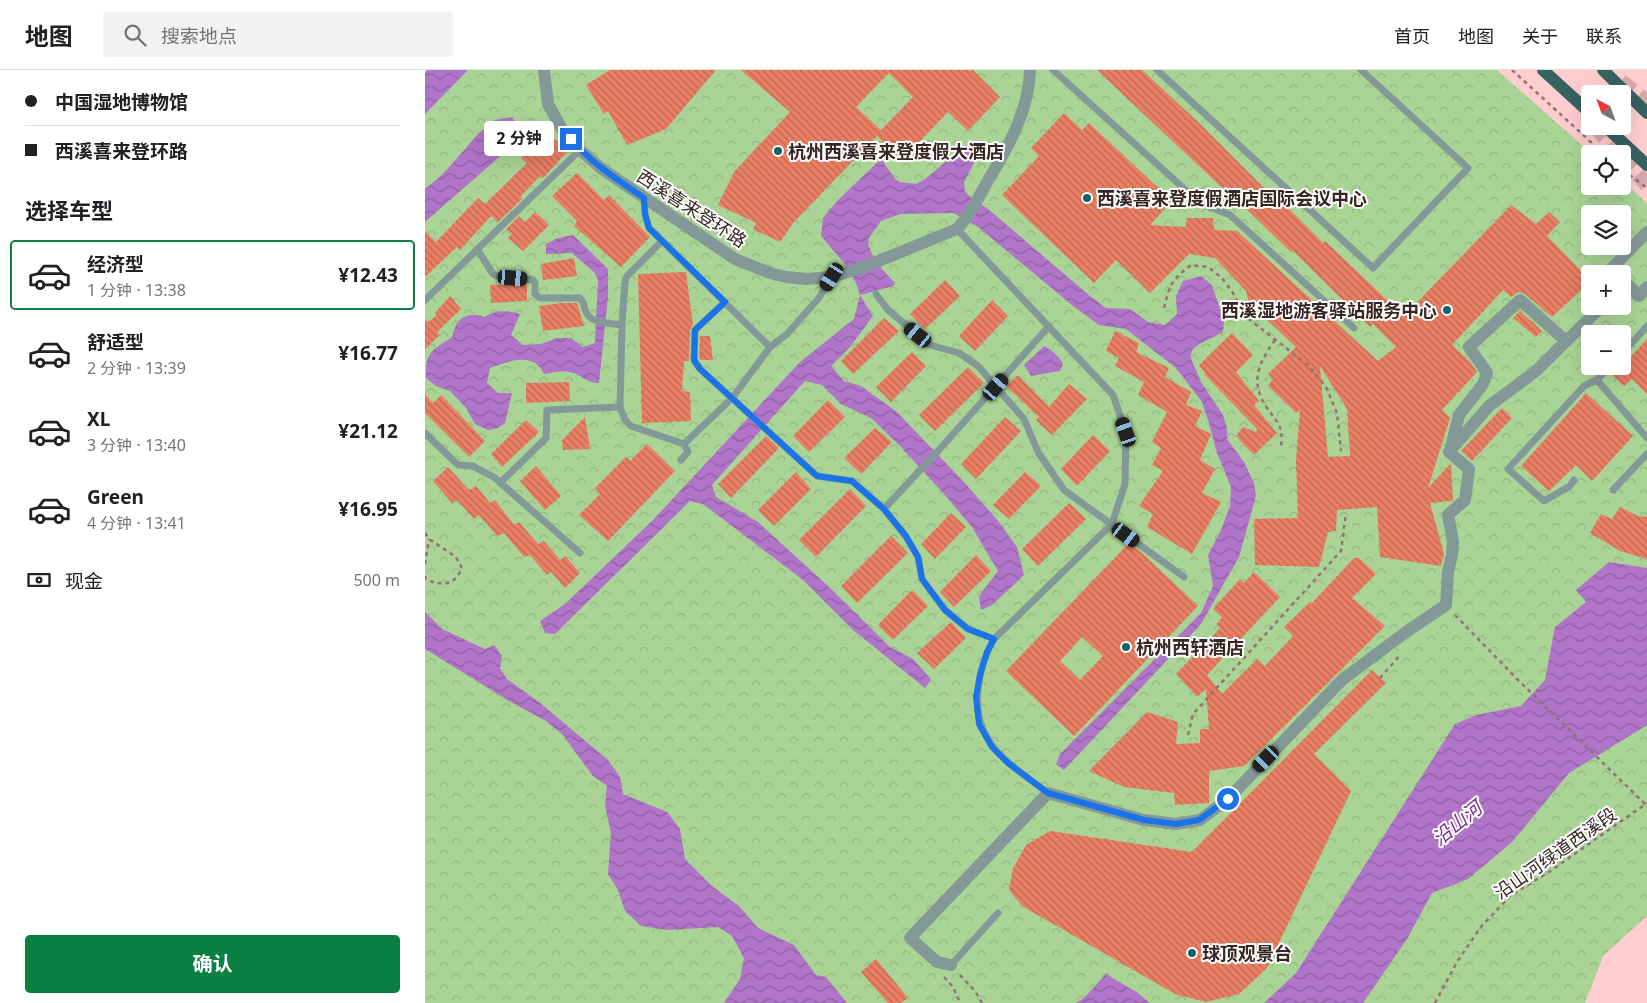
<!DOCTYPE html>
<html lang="zh">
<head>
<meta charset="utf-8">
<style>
  :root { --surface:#fff; --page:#f2f2f2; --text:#202124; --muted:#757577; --line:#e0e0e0; --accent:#0b8043 }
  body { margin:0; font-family:"Noto Sans","Noto Sans SC",sans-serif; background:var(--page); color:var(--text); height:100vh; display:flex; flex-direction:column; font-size:19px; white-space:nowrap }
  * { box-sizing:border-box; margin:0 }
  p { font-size:16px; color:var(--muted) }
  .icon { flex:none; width:28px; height:28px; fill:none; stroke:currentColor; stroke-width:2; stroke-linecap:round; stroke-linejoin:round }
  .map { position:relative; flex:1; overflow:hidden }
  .panel { display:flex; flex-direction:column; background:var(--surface); width:425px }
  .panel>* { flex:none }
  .top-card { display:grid; align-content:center; height:110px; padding:0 25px; background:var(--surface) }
  .needle { width:32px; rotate:319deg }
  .fabs { position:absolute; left:1156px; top:15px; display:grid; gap:10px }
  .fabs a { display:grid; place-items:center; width:50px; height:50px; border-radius:5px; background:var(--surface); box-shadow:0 5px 20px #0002; font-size:25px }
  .end { position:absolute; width:22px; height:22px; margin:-11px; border:6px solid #1a73e8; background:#fff; box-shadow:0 0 0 2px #fff }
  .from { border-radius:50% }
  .bubble { position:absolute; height:35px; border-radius:5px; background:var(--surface); box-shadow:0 5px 20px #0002; font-size:16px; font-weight:700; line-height:35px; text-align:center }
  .car { position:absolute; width:15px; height:30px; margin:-15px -8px; border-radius:6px; box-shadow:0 0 4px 1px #0007; background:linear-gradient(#222 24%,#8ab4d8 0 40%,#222 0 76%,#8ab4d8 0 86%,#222 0) }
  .top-card b { display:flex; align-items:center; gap:18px; height:48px; font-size:19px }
  .top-card b+b { border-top:1px solid var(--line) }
  .top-card i { width:12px; height:12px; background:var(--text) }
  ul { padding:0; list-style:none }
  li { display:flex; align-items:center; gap:15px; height:70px; margin:0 10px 8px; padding:0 15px; border:2px solid transparent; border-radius:5px }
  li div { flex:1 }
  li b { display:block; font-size:19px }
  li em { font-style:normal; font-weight:700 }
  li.selected { border-color:var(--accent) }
  li>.icon { width:45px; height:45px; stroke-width:1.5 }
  h2 { padding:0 25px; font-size:22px; line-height:60px }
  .pay { display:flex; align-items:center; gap:12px; height:55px; padding:0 25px; font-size:19px }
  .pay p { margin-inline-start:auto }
  .cta { display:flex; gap:10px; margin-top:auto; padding:10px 25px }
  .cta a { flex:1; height:58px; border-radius:5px; background:var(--accent); color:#fff; font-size:20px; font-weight:700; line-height:58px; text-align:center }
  header { display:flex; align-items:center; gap:30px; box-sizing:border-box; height:70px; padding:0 25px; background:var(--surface); border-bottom:1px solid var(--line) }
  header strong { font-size:24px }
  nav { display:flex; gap:28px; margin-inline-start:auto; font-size:18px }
  .search { width:350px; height:45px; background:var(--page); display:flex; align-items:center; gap:12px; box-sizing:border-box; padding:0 18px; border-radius:5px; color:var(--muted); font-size:19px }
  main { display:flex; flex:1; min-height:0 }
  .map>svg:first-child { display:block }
  .park { fill:url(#park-crowns); fill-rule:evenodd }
  .water { fill:url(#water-waves) }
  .building { fill:url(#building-back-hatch); fill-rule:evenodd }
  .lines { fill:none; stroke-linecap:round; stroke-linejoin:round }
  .highway-tunnel { stroke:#d6abad; stroke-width:15; stroke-dasharray:15 8; stroke-linecap:butt }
  .path { stroke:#927273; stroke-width:2.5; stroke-dasharray:4 4; stroke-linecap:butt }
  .lane { stroke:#839998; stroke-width:7 }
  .street { stroke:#839998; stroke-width:12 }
  .primary { stroke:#376262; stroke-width:12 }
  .route { stroke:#1a73e8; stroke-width:6 }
  .poi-dot { fill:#156465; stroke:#fcfcfc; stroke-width:2 }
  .labels { text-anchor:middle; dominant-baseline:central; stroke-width:4; stroke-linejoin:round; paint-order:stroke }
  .poi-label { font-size:18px; font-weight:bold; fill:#382526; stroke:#fcfcfc; text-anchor:start }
  .street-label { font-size:18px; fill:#382526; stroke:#fcfcfc }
  .water-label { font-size:19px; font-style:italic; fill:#762c91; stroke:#fcfcfc }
</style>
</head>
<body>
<header>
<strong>地图</strong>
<div class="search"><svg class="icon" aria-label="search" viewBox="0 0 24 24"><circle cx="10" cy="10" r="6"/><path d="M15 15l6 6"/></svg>搜索地点</div>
<nav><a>首页</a><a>地图</a><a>关于</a><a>联系</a></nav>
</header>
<main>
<section class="panel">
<div class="top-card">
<b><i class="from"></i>中国湿地博物馆</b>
<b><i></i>西溪喜来登环路</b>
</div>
<h2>选择车型</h2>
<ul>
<li class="selected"><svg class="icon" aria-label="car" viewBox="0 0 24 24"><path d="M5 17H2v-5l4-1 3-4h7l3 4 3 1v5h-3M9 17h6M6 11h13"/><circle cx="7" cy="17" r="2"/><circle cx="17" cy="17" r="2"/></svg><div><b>经济型</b><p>1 分钟 · 13:38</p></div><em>¥12.43</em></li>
<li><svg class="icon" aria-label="car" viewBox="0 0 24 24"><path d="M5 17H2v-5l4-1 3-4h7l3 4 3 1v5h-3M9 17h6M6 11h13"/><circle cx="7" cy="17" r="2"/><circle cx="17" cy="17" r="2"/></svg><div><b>舒适型</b><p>2 分钟 · 13:39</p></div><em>¥16.77</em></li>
<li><svg class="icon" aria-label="car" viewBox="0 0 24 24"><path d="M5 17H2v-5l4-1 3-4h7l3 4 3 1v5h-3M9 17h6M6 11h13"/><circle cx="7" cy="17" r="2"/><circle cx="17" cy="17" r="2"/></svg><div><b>XL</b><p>3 分钟 · 13:40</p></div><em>¥21.12</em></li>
<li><svg class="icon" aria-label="car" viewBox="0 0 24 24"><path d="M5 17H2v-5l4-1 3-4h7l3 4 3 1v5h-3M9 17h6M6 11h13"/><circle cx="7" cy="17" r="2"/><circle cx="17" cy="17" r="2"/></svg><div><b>Green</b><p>4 分钟 · 13:41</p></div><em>¥16.95</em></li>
</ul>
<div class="pay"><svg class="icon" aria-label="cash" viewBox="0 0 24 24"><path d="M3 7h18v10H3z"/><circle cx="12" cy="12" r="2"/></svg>现金<p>500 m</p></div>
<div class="cta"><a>确认</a></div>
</section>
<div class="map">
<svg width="1222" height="933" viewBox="0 0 1222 933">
  <defs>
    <pattern id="park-crowns" width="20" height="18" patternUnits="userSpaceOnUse" patternTransform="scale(1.25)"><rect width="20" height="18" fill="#aad495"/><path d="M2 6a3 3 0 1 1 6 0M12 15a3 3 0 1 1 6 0" fill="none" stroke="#93b680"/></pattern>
    <pattern id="water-waves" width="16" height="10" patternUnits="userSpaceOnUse" patternTransform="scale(1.25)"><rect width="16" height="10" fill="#b074c8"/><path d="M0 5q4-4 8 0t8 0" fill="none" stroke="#905fa2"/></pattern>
    <pattern id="building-back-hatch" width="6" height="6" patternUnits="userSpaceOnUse" patternTransform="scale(1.25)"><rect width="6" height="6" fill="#e97f64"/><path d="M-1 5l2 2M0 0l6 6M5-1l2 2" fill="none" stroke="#be6852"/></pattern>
  </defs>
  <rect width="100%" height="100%" fill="#fecdcf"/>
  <path class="park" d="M 0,0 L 1072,0 L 1167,84 L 1165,84 L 1165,116 L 1198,116 L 1198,111 L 1222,133 L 1222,846 L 1178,886 L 1160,933 L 0,933 ZM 1165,144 L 1198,144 L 1198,176 L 1165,176 ZM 1165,204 L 1198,204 L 1198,236 L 1165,236 ZM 1165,264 L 1198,264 L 1198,296 L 1165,296 Z"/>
  <path class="water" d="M 3,0 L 43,0 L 0,44 L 0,3 Z
    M 87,47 L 95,60 L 89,74 L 0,152 L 0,119 L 18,104 L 54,63 L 70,50 Z
    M 546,71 L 551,71 L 555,75 L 555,81 L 539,112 L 540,121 L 543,125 L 563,139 L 665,226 L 681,238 L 705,239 L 723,252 L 740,255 L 752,244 L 751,226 L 758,211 L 776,206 L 787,215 L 799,251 L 798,262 L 773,275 L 768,279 L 765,286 L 776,312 L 798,345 L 802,358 L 802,369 L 819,392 L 829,413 L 831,426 L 814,487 L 776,554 L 639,700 L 631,694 L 635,684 L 776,543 L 788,516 L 783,485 L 796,460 L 805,436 L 806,417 L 792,383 L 784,353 L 777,332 L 751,298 L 701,259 L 674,255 L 648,236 L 553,157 L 529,143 L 475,144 L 456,151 L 444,168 L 443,174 L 447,184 L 457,199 L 470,213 L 469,216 L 435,225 L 448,246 L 425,277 L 406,296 L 419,311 L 436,316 L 472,342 L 538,411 L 574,452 L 592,477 L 599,505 L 567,535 L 556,540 L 554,526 L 573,501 L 547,457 L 519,424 L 475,376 L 446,348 L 416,334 L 397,315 L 380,311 L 287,415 L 291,427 L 333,452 L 403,516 L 465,577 L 488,589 L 506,609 L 500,618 L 428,560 L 378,510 L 278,434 L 265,431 L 130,564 L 120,563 L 115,551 L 140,534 L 228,450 L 375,292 L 429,249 L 435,225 L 431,213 L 419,193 L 396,166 L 398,148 L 413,130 L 456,89 L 471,110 L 475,112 L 491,114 L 500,109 Z
    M 148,165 L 183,199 L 183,227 L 174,313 C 160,313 157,304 144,302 C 137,300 127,303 119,304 C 109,281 84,291 65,298 L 62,313 L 73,323 L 87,323 L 80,353 L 73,358 L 63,360 L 50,354 L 41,338 L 25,321 L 11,316 L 1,308 C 0,281 7,281 27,267 C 31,249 40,241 59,247 C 71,240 81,240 95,244 L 86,265 L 98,275 L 116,274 L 132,268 L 146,268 L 158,277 L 170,273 L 173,210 L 170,203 L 147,183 L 121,184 L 121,174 L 133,168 Z
    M 619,276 C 628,281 633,285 638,294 L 635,301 L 606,306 L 599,295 Z
    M 1184,492 L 1222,498 L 1222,655 L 1144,703 L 1087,772 L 1043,809 L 1007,823 L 982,869 L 938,933 L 839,933 L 871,903 L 1030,654 L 1051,645 L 1096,636 L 1120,610 L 1130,557 L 1161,532 L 1151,520 Z
    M 0,542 L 17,559 L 60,579 L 69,575 L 77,586 L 75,598 L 82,609 L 114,632 L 183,690 L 195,707 L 198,724 L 242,742 L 255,759 L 260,789 L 288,817 L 314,836 L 333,858 L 369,875 L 391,905 L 401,907 L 422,933 L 299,933 L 315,909 L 319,888 L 307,866 L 293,857 L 243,860 L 216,856 L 200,841 L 193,820 L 183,804 L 186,763 L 180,736 L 182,716 L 167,705 L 138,665 L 121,651 L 84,631 L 0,579 Z
    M 681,904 L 713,923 L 725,933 L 651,933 L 659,928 Z"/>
  <path class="building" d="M 185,0 L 291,0 L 241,59 L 202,75 L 183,41 L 179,44 L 161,15 Z
    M 316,0 L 548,0 L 575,27 L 543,61 L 523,42 L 477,90 L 452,66 L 369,152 L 355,172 L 328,159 L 331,153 L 293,135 L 309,102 L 365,42 ZM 464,3 L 488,27 L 456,60 L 431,37 Z
    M 672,0 L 717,0 L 773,52 L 840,119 L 842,117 L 898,173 L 900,171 L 979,246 L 1086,135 L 1111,154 L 1124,142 L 1135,152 L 1122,166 L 1165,210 L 1165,212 L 1127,247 L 1100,224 L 1093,222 L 1086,227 L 1078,220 L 1027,275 L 1045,292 L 1052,302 L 1017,340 L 1025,348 L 1003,418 L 1025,394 L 1026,395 L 1028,430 L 1026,431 L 1005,433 L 1019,484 L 1016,496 L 955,487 L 952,437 L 912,440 L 911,461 L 903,462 L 894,497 L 830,495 L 829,449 L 873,448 L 871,389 L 875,340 L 871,343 L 843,316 L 848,309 L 843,304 L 871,277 L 824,233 L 821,221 L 790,188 L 764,184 L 725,223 L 691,190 L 669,213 L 577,125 L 614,86 L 606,78 L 639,43 L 657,60 L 664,53 L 747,131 L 725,155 L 760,157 L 762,148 L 788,148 L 789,160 L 812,161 L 953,291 L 971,277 L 948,254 L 945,257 L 868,181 L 866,182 L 810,128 L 809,129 ZM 895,296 L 922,339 L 925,386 L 903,387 Z
    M 121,60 L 142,82 L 118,108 L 115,106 L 95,127 L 97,129 L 73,152 L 66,146 L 35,180 L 32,177 L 0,207 L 0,161 L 11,172 L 53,128 L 60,134 L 102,93 L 96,88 Z
    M 152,103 L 179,130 L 184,125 L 225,167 L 196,197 L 149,156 L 152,151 L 127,126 Z
    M 110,142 L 124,155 L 98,181 L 83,168 L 87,164 L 81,159 L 94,146 L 100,152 Z
    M 149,188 L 152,206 L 118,210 L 116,194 Z
    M 261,202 L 268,255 L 265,260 L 264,291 L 259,291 L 257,321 L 265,322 L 266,351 L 217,353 L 213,204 Z
    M 520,210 L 535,226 L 500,259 L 485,244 Z
    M 96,214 L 102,215 L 102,231 L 66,233 L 65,215 Z
    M 25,226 L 36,239 L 12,262 L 15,265 L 0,279 L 0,249 L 3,252 L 12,245 L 10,243 Z
    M 567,230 L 583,246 L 550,281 L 534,266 Z
    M 136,233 L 152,233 L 159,256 L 118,261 L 114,236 Z
    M 1095,241 L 1117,261 L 1111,267 L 1088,248 Z
    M 459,248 L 474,261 L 428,304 L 416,291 Z
    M 690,261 L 714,273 L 711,282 L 744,298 L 740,307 L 766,322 L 761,335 L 777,341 L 770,356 L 786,364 L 775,390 L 790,399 L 777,423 L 796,432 L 767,484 L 722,457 L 728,444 L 714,436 L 738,401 L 727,395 L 736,378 L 727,372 L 742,342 L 713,325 L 719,312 L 690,296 L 694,288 L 681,281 Z
    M 807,263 L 828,285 L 811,302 L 834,331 L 829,335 L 852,363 L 829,385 L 811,366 L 818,357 L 831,362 L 832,359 L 779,304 L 780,303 L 774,295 Z
    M 275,266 L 285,266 L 288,290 L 276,290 L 274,288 Z
    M 1222,269 L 1222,324 L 1207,309 L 1199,316 L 1188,306 Z
    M 487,282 L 501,296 L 466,332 L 451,317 Z
    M 543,297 L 559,313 L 510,361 L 494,345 Z
    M 593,305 L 624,337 L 644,314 L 662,329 L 627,365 L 611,350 L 614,347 L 581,316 Z
    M 144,312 L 145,331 L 101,333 L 101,313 Z
    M 1161,323 L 1208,366 L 1167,411 L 1151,395 L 1124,421 L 1096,396 Z
    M 0,324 L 8,333 L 16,325 L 60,371 L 44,387 L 0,343 Z
    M 403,330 L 420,347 L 384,382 L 368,366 Z
    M 1077,338 L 1087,348 L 1047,391 L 1036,381 Z
    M 160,347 L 165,379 L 138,380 L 137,370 Z
    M 580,347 L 596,361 L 551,409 L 536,394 Z
    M 101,350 L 114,362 L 77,397 L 66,384 Z
    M 450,358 L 467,372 L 436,404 L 419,388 Z
    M 668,365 L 685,381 L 652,416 L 636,399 Z
    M 341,366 L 354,378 L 306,428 L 293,414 Z
    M 222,374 L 250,401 L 183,471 L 154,445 L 175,424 L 170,418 L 201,387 L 205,391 Z
    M 111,396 L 136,426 L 120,440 L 95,411 Z
    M 23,397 L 44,420 L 51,416 L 65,433 L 70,430 L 89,455 L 94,452 L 113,474 L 119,471 L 135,490 L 140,486 L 155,503 L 140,518 L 126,502 L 122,505 L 105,485 L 99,487 L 79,463 L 72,466 L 54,445 L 49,449 L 32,430 L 27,433 L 8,411 Z
    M 371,402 L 386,419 L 349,456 L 333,440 Z
    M 600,402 L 616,416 L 584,449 L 568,435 Z
    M 425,419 L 441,436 L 391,487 L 374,470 Z
    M 644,433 L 661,449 L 613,496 L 597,479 Z
    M 1195,437 L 1213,446 L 1222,447 L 1222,489 L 1195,481 L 1165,463 L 1176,444 L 1187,449 Z
    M 526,443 L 541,457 L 510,489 L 496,474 Z
    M 466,466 L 483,483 L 432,533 L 416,516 Z
    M 704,473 L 718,484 L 773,536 L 649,666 L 581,601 ZM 657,567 L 678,586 L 655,610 L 635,591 Z
    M 551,485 L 566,501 L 529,537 L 515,522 Z
    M 929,488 L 934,488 L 951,504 L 927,528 L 960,556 L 819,696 L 784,701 L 784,733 L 750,735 L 749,723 L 699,717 L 664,701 L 722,642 L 753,652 L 751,674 L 775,673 L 775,659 L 784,659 L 781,619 L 772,627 L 751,604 L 795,558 L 792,554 L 797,547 L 788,539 L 815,509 L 819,513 L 829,502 L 855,527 L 782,605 L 797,624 L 832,589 L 840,596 L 868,566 L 859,557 L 886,531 L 885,535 Z
    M 487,520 L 503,536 L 468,570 L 453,555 Z
    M 526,552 L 541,568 L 509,599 L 492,583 Z
    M 947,600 L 961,613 L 889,684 L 926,721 L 842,898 L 814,924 L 781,932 L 750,924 L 597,836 L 584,820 L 588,798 L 601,775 L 625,761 L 767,782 Z
    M 451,889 L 483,928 L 476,933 L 463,933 L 436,902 Z"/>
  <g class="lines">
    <path class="highway-tunnel" d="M 1196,11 L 1222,32
      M 1170,56 L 1194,84
      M 1198,87 L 1222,115"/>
    <path class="path" d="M 1087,0 L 1179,84
      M 1198,100 L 1222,118
      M 739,238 C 744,216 747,209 766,195 L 783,197 L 797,208 L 808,223 L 820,246 L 884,296 L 901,317 L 912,343 L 916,381
      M 850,270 C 834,292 824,312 842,338 C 854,355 858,355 856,377
      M 0,463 L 4,469 L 31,487 L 37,498 C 29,516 19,516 1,510 L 0,506
      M 0,494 L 4,469
      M 1030,545 L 1090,607 L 1220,734
      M 955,608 L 976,584
      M 763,665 L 768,644 L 916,481 L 921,443
      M 535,905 L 550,921 L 557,933
      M 519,907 L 528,917 L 535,933
      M 1010,933 L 1032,892 L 1055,858 L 1085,826 L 1124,802 L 1222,733"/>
    <path class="lane" d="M 628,0 L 775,133 L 805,145 L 929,258
      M 732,0 L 948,198 L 1043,98 L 936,0
      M 219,128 L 220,144 L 224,158 L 345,277
      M 532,159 L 688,325 L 701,362 L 700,414 L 687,454 L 569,569 C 561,583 556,597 554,613 C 544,671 582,692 623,723
      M 52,179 L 68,204 L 73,206 L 108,210 L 110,213 L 110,224 L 115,228 L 155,228 C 159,232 159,237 161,242 C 166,254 185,253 197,255 L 195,337 L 122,340 L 121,368 L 75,413
      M 451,224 L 463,240 L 505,275 L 534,283 L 553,296 L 599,349 L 613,382 L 639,420 L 759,507
      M 0,230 L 155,80
      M 300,232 L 270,260 L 269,290 L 275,299 L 392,406 L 427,411 L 459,439 L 481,467 L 493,487 L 497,509 L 520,540 L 543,559 L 569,569
      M 197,255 L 200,211 L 202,206 L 237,171
      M 1198,283 L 1222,256
      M 1185,296 L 1172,310 L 1222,368
      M 195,337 L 200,350 L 206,356 L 259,374
      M 0,363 L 33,395 L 48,396 L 70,408 L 155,483
      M 256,390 L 263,382 L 259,374 L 308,327 L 345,277 L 362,264 L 393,229 L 406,208
      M 1149,410 L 1145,416 L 1119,431 L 1083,399 L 1159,316 L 1172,310
      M 1188,420 L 1222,384
      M 459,439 L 513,381 L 624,256
      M 526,895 L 573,843"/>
    <path class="street" d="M 119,0 L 123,34 L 137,59 L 155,80 L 177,99 L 310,189 L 345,203 L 361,207 L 381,209 L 407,207 L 439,197 L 532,159 C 544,146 553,129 561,114 C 582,79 604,42 605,0
      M 1191,204 L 1186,199 L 1222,162
      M 1198,210 L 1214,226 L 1222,217
      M 1026,377 L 1034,345 L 1058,314 L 1062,303 L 1044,277 L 1095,230 L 1141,271
      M 526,895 L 512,892 L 485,868 L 623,723 L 719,750 L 751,754 L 775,750 L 803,729 L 917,610 L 981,562 L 1021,535 L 1023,502 L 1027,485 L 1028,471 L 1023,445 L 1040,430 L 1044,399 L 1024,382 L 1064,336 L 1111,301 L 1177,236"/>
    <path class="primary" d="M 1118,0 L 1165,43
      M 1178,0 L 1222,43
      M 1180,56 L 1222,95"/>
  </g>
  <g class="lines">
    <path class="route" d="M 146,69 C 166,93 193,110 219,128 L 220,144 L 224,158 L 300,232 L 270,260 L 269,290 L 275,299 L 392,406 L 427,411 L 459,439 L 481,466 L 493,487 L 497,509 L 520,540 L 543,559 L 569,569 L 562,582 L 555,605 L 551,627 L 554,654 L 567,677 L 583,693 L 623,723 L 719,750 L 751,754 L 774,750 L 803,729"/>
  </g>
  <g class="poi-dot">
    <circle cx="353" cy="81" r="5"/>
    <circle cx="662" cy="128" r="5"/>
    <circle cx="1022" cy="240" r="5"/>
    <circle cx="701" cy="577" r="5"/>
    <circle cx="767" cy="883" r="5"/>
  </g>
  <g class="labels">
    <g class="poi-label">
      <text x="363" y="81">杭州西溪喜来登度假大酒店</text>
      <text x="672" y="128">西溪喜来登度假酒店国际会议中心</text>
      <text x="1012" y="240" text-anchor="end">西溪湿地游客驿站服务中心</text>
      <text x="711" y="577">杭州西轩酒店</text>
      <text x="777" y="883">球顶观景台</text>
    </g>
    <g class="street-label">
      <text transform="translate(267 138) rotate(33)">西溪喜来登环路</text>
      <text transform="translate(1130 783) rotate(-35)">沿山河绿道西溪段</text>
    </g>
    <g class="water-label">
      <text transform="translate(1032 753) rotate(-39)">沿山河</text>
    </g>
  </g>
</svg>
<div class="fabs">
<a><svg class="needle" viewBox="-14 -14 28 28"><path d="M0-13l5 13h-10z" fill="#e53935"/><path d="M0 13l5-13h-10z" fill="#757577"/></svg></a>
<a><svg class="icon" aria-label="locate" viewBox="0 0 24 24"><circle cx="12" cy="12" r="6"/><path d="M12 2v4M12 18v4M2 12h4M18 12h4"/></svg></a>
<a><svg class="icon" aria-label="layers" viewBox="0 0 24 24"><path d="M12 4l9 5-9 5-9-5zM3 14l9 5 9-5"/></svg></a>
<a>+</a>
<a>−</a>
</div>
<i class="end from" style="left:803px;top:729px"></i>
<i class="end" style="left:146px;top:69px"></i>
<div class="bubble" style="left:59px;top:51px;width:70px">2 分钟</div>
<i class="car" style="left:407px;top:207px;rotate:212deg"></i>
<i class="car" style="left:88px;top:208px;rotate:95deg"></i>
<i class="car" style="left:493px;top:265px;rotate:309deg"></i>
<i class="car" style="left:571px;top:317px;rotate:41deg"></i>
<i class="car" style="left:701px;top:362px;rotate:341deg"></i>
<i class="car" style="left:701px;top:465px;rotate:126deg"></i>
<i class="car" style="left:841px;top:689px;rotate:224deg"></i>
</div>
</main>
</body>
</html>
